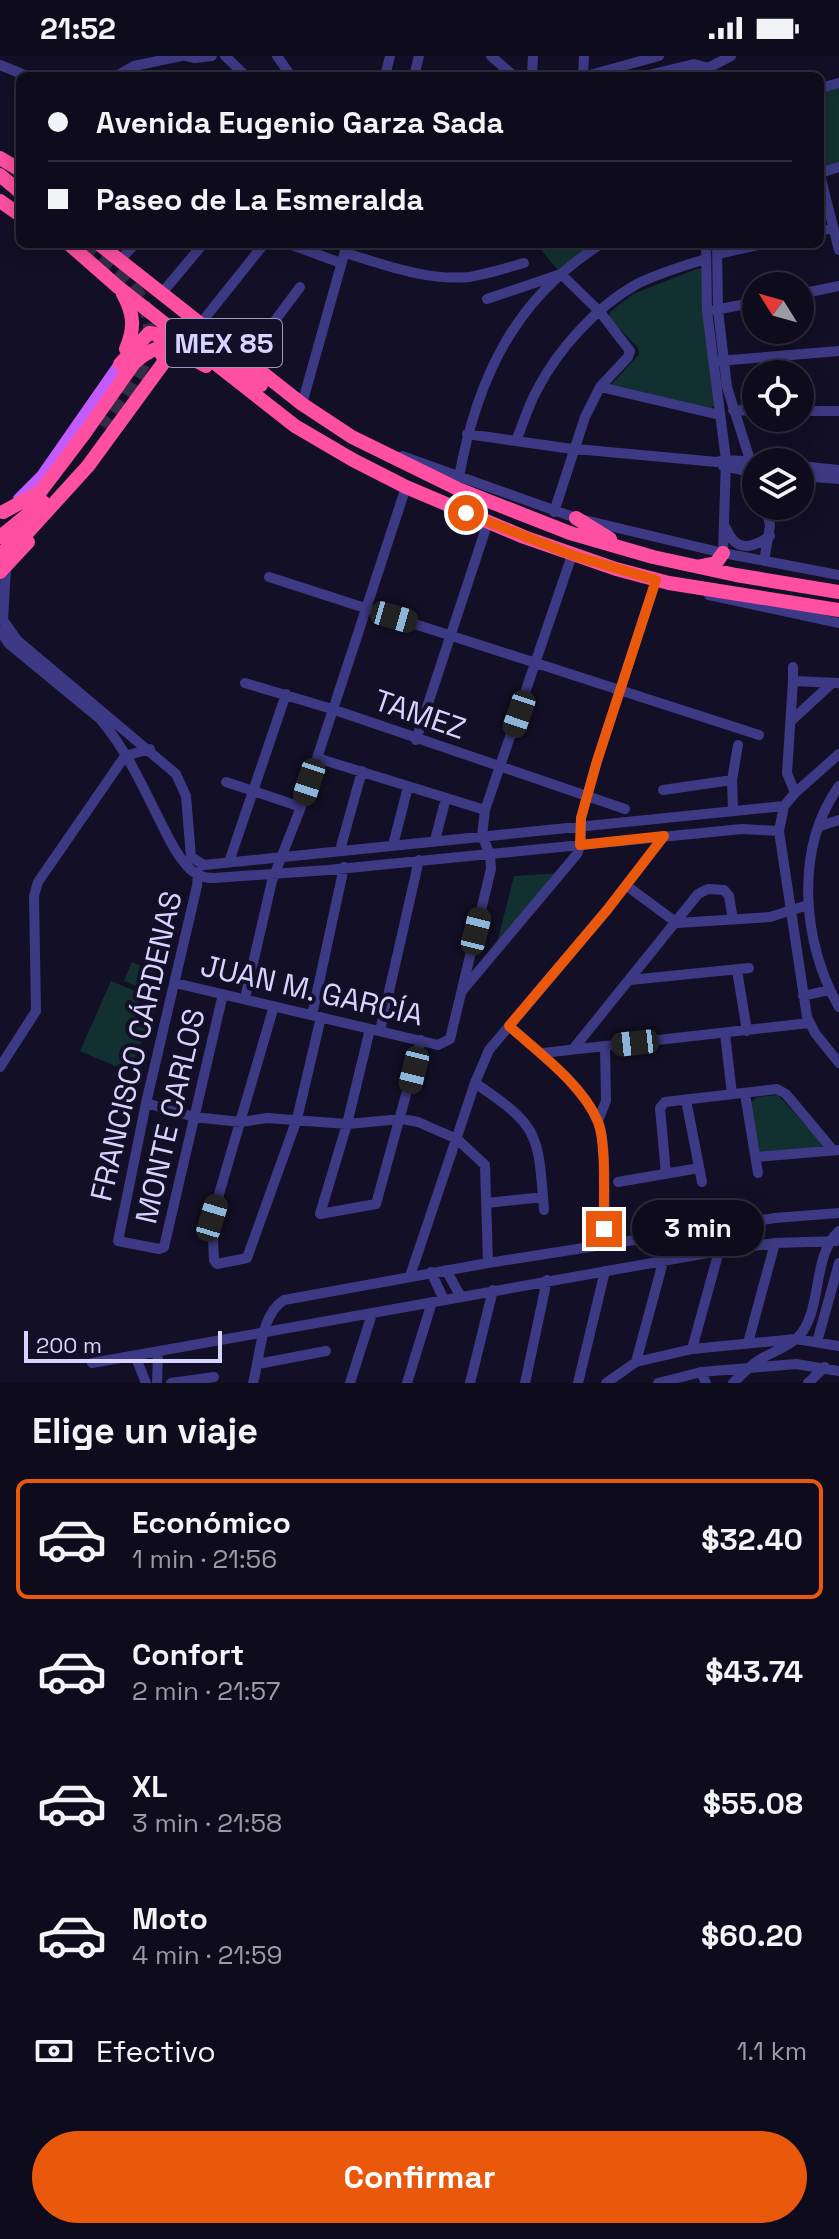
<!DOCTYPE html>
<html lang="es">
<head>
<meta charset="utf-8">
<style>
  :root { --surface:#0e0b1c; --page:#1c1929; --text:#f1f3f6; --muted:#9b9ba3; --line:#2e2b3b; --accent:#ea580c }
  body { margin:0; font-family:"Space Grotesk",sans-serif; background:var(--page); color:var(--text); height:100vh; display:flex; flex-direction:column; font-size:30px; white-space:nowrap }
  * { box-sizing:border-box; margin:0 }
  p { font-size:26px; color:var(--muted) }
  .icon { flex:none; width:44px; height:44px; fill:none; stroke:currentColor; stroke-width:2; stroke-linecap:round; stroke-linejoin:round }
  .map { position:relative; height:1327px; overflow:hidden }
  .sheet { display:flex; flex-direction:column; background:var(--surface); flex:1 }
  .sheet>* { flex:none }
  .guide { position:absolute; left:16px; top:16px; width:808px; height:176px; border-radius:12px; box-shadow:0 4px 20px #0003,0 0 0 2px var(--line); display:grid; align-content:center; height:176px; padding:0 32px; background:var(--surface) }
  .needle { width:52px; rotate:307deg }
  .fabs { position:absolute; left:742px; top:216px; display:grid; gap:16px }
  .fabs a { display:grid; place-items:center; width:72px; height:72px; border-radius:50%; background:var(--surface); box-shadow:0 4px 20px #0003,0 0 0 2px var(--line); font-size:40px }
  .scale { position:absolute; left:24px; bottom:20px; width:198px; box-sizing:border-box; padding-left:8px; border:4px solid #d9d4ff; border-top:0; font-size:22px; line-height:28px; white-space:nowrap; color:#d9d4ff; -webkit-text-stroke:6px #130f26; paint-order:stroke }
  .end { position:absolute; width:36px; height:36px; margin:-18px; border:10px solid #ea580c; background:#fff; box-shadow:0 0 0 4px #fff }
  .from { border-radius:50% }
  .bubble { position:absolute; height:56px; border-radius:28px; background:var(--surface); box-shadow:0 4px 20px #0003,0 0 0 2px var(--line); font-size:26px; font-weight:600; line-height:56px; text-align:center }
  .car { position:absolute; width:24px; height:48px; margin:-24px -12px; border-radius:10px; box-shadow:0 0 6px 2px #0007; background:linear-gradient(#222 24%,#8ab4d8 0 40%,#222 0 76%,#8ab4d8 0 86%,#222 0) }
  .guide b { display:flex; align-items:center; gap:28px; height:76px; font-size:30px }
  .guide b+b { border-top:2px solid var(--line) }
  .guide i { width:20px; height:20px; background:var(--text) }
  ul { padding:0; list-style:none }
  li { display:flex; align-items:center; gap:24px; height:120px; margin:0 16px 12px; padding:0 16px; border:4px solid transparent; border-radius:12px }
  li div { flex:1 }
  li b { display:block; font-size:30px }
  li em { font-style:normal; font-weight:600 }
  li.active { border-color:var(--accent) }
  li>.icon { width:72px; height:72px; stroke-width:1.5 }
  h2 { padding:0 32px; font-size:36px; line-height:96px }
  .pay { display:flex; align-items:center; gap:20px; height:88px; padding:0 32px; font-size:30px }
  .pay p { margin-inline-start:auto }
  .button { display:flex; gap:16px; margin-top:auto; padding:16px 32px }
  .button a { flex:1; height:92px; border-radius:48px; background:var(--accent); color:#fff; font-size:32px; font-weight:600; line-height:92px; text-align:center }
  .status { display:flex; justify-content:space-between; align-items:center; height:56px; padding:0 40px; background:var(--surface); direction:ltr }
  .status svg { height:22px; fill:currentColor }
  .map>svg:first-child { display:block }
  .green { fill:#12302f }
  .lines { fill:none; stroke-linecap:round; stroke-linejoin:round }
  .highway-tunnel { stroke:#312d47; stroke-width:14; stroke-dasharray:14 7; stroke-linecap:butt }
  .minor { stroke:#3d3a85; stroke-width:10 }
  .major { stroke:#c25bff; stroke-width:12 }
  .highway { stroke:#ff4fa3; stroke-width:14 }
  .highway-bridge { stroke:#ff4fa3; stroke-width:14 }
  .route { stroke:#ea580c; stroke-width:10 }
  .labels { text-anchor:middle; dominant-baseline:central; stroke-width:8; stroke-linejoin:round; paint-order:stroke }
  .shield { fill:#130f26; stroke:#9e99be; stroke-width:2 }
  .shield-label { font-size:28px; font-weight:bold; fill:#d9d4ff }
  .street-label { font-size:30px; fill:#d9d4ff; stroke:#130f26 }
</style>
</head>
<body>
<div class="status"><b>21:52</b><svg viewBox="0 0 49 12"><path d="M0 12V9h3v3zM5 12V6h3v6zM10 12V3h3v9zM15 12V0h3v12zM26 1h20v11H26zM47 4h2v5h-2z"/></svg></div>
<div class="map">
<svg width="839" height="1327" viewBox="0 0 839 1327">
  <rect width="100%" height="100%" fill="#130f26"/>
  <path class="green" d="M 839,30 L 839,113 L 820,117 L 820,34 Z
    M 540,188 L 601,188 L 561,218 L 542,195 Z
    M 699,212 L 704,214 L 704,266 L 715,349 L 711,352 L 611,329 L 639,298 L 638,292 L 609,262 L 610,256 L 633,238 Z
    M 561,817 L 497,887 L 514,820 Z
    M 132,906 L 162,919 L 154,938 L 124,925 Z
    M 111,925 L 159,945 L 129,1016 L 80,995 Z
    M 778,1039 L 824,1089 L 822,1092 L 757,1100 L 750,1047 L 757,1041 Z"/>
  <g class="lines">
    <path class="highway-tunnel" d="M 85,188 C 101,201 119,214 132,230 C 174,280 133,329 105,372"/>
    <path class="minor" d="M 186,0 L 195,2 L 212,0
      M 225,0 L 246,20
      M 277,0 L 291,20
      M 491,0 L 514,20
      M 0,9 L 27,20
      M 116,20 L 134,10 L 181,0
      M 385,20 L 390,0
      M 414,20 L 419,0
      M 532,20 L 533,0
      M 583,20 L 584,0
      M 586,20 L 659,0
      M 644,20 L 694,8 L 708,12 L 731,0
      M 820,32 L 839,27
      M 820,117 L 839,111
      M 820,119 L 839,194
      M 820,175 L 833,172
      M 289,188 L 341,207
      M 706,188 L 707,255 L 726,404 L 723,497
      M 717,188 L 718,254 L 727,331 L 756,423
      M 346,197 C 384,209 429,225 469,221 C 487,218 506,212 524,207
      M 718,198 L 762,188
      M 120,204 L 135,188
      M 162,237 L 203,188
      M 800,238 L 839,230
      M 487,243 L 561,218 L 600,256 L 630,295 L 628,301 L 600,331 L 585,361 L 554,456
      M 715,254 L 756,246
      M 201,267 L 264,188
      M 245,305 L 300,231
      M 718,305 L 839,295
      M 600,331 L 720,359
      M 302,348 L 347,188
      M 733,354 L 756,355
      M 800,355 L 839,355
      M 467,378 L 565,392 L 717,406 L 726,404 L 759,406
      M 516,385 C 523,368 528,350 537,334 C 558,293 597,250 637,228 C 659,217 683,210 706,203
      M 402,400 L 576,462 L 723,497 L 839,519
      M 723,410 L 756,417
      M 800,410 L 839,414
      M 800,420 L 839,423
      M 459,421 C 477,323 514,243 601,188
      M 726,472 C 735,496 752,493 770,480
      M 764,505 L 770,470 L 766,450
      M 269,521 L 759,679
      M 709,539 L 839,567
      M 0,560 L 17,584 L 176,718 L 186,740 L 191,801 L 204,809 L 784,750
      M 3,564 L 6,512
      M 0,575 L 9,588 L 100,663 C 125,692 141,727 158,761 C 167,778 174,796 187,810 C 195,819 203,822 214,822 L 328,814 L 742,773 L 779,775
      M 793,611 L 793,625
      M 245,627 L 332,653 L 625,753
      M 791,665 L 831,628
      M 416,684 L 488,466
      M 839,698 L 795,737 L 784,750 L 779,775 L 807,961 L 815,977 L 839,1007
      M 317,702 L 485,754
      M 226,726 L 301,751
      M 839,730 C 794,793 802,887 839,951
      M 663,734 L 732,724
      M 795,737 L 787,717 L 793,625 L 839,627
      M 733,754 L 732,724 L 738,689
      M 820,770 L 839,764
      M 435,784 L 446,742
      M 393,789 L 408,731
      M 340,794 L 362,715
      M 229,806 L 286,638
      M 198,816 L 197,830 L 146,1047 L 118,1185 L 159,1193 L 164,1191 L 223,938
      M 627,830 L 677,867 L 770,861 L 808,849
      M 737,914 L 747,975
      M 630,924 L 749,912
      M 175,927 L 438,989 L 450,983 L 491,813 L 490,798 L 482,780 L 485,754 L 572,499
      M 462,935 L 577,798 L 581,787 L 581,762 L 597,705 L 656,524
      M 803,940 L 829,934
      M 245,942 L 272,825 L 301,751 L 406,431
      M 274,950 L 212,1162 L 214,1204 L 217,1208 L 247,1202 L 297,1063 L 321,961
      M 312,959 L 344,811
      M 509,970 C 540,998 580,1026 598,1065 C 608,1088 603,1160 605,1189
      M 370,973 L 347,1068 L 320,1158 L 376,1148 L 421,984
      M 380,975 L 419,804
      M 725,978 L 732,1038
      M 574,992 L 698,838 L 708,833 L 724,834 L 729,840 L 733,864
      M 543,997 L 809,967
      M 0,1011 L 36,955 L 34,840 L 38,826 L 125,700 L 150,693
      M 475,1027 C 540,1071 538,1077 544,1154
      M 745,1038 L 758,1117
      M 686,1044 L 702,1126
      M 146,1047 L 194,1061 L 241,1066 L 267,1062 L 347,1068 L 402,1063 L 418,1066 L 457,1083 L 485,1109 L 488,1207
      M 598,1065 L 606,1045 L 605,990
      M 756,1101 L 839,1094
      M 666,1118 L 660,1052 L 665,1046 L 777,1033 L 786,1038 L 832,1093
      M 618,1126 L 699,1112
      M 487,1147 L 543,1141
      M 446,1214 L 461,1241
      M 431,1216 L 444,1244
      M 410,1220 L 475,1027 L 489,994 L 607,854 L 664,780
      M 817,1286 L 839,1207
      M 748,1287 L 775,1187
      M 692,1293 L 719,1195
      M 136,1302 L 146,1327
      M 636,1306 L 663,1206
      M 92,1307 L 719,1195 L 775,1187 L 839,1185
      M 258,1308 L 326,1295
      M 701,1316 L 706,1327
      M 157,1327 L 158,1297
      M 171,1327 L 214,1321
      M 253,1327 C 260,1302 260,1259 284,1244 L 488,1207 L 775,1162 L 839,1157
      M 350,1327 L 372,1258
      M 407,1327 L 432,1246
      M 470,1327 L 493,1234
      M 525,1327 L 547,1224
      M 578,1327 L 605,1215
      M 606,1327 L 636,1306 L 692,1293 L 796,1283 L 839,1290
      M 658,1327 L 701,1316 L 796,1308 L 839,1315
      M 733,1327 C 740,1320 748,1312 756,1306 C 772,1295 792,1291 803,1275 C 822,1246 813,1199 839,1175
      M 808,1327 L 825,1311"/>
    <path class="major" d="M 19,443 L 42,420 L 120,308"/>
    <path class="highway" d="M 0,102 L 20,114
      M 0,119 L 20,136
      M 0,145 L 20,159
      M 69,188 L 118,231 L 295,370 L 353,404 L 406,431 L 524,481 L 616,513 L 669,527 L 839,554
      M 99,188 L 302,348 L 352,381 L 458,433 L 570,477 L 653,501 L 736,519 L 839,536
      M 123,238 C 134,258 135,272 126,293
      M 120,308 L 149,277 L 156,278 L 162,284 L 162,299
      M 3,456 L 40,436 L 84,378
      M 576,462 L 610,483
      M 0,481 L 43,446
      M 0,498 L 28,476 L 88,410 L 164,306 C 180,295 191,301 206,310
      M 701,510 L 716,507 L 723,497
      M 0,516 L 28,486"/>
    <path class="highway-bridge" d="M 84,378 L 134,307 C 152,289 186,281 210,292 C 229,300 245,316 261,329"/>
  </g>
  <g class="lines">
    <path class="route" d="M 466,457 L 572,499 L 656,524 L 597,705 L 581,762 L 580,789 L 664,780 L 607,854 L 509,970 C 538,996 583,1029 598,1066 C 607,1089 603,1147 604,1173"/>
  </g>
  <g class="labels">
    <rect class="shield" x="166" y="263" width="116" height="48" rx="6"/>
    <g class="shield-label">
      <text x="224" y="287">MEX 85</text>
    </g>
    <g class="street-label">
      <text transform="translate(420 658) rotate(19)">TAMEZ</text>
      <text transform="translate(312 934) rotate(13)">JUAN M. GARCÍA</text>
      <text transform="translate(136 990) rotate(-77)">FRANCISCO CÁRDENAS</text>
      <text transform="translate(170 1060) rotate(-77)">MONTE CARLOS</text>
    </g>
  </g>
</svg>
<div class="fabs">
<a><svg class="needle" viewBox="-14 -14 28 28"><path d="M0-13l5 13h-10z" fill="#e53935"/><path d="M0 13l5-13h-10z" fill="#9b9ba3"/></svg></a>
<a><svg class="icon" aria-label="locate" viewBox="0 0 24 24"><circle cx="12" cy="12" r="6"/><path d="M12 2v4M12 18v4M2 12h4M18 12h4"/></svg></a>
<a><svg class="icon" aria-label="layers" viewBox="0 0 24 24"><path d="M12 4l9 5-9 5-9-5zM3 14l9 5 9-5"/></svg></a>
</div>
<div class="scale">200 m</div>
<i class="end from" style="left:466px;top:457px"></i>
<i class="end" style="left:604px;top:1173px"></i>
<div class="bubble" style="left:632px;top:1144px;width:132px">3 min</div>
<i class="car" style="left:394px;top:561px;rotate:106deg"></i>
<i class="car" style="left:519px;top:658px;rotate:199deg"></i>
<i class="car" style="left:309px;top:726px;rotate:198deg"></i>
<i class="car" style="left:476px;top:875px;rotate:14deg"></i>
<i class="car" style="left:635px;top:987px;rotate:264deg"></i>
<i class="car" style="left:414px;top:1014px;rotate:194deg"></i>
<i class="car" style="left:212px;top:1162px;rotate:17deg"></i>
<div class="guide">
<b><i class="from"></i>Avenida Eugenio Garza Sada</b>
<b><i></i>Paseo de La Esmeralda</b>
</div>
</div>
<section class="sheet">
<h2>Elige un viaje</h2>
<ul>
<li class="active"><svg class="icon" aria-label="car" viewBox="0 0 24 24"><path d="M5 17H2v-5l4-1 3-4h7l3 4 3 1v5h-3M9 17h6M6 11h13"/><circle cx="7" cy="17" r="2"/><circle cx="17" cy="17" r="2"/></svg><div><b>Económico</b><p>1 min · 21:56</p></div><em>$32.40</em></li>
<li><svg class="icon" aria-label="car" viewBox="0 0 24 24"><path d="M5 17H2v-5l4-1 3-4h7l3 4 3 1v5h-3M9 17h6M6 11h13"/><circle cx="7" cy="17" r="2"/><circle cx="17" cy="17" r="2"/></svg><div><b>Confort</b><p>2 min · 21:57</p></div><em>$43.74</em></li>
<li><svg class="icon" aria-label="car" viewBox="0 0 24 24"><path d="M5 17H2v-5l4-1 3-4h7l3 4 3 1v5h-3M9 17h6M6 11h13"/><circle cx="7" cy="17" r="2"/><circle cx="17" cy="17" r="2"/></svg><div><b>XL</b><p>3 min · 21:58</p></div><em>$55.08</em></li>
<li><svg class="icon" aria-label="car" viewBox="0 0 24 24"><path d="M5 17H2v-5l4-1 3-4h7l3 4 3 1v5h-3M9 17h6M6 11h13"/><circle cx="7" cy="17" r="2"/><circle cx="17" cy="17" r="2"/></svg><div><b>Moto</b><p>4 min · 21:59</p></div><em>$60.20</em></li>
</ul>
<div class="pay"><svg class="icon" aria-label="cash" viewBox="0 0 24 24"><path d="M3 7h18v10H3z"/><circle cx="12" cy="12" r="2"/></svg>Efectivo<p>1.1 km</p></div>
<div class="button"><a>Confirmar</a></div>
</section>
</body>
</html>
